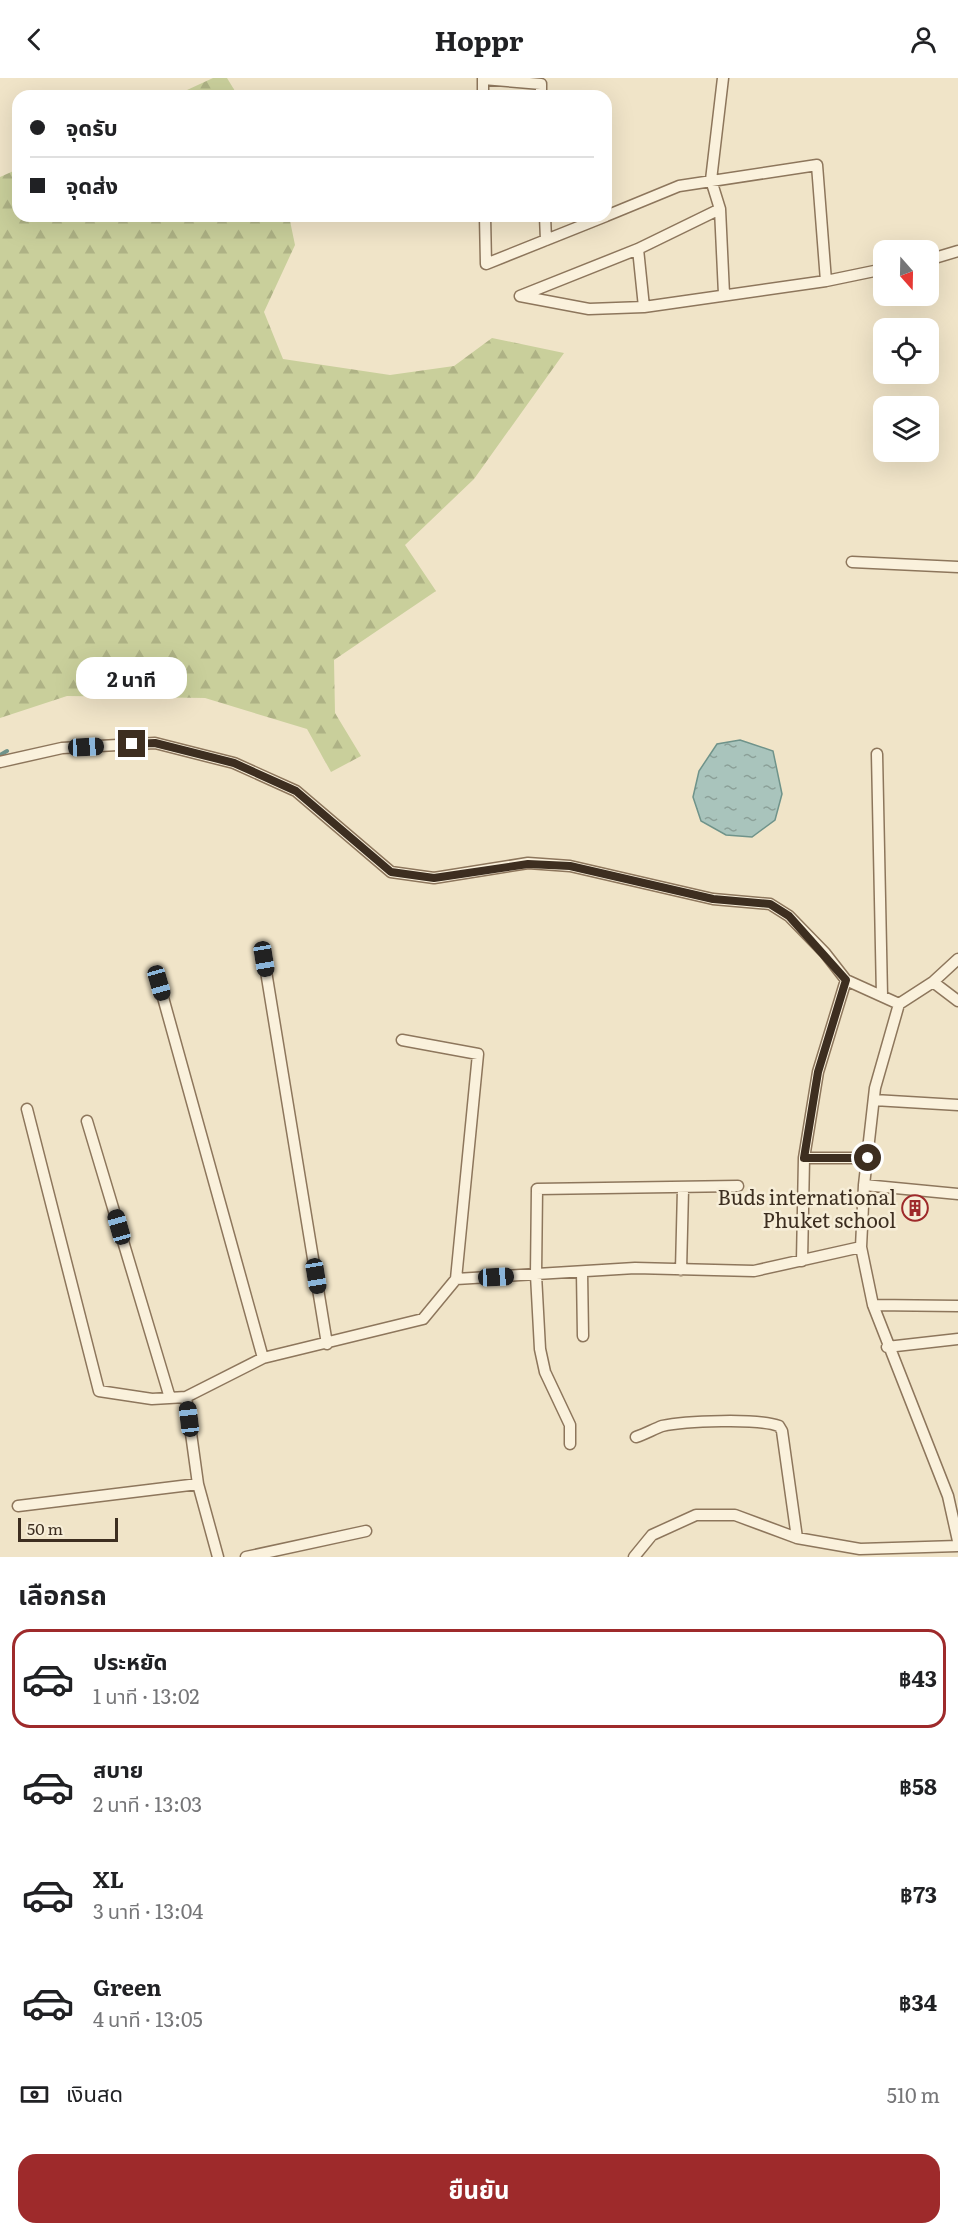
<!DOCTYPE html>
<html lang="th">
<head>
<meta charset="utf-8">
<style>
  :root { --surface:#fff; --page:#f2f2f2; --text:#202124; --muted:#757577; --line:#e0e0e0; --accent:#9e2a2b }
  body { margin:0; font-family:Literata,"Noto Sans Thai",serif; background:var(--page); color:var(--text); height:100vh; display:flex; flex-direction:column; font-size:22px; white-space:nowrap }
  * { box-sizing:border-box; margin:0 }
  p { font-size:20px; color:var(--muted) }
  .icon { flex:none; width:33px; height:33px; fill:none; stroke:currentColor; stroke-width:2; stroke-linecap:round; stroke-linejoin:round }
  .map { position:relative; height:1479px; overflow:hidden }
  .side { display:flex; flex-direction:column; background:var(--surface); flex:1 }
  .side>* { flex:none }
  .top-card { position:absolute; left:12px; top:12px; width:600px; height:132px; border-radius:18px; box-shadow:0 6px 24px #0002; display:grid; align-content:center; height:132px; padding:0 18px; background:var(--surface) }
  .needle { width:39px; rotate:160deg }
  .fabs { position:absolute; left:873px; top:162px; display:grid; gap:12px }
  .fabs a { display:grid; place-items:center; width:66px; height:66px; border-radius:12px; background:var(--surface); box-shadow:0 6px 24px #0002; font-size:30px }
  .scale { position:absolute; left:18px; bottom:15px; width:100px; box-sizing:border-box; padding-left:6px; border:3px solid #3d2e20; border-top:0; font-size:16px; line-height:21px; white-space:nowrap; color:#3d2e20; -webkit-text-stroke:4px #f7eed8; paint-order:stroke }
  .end { position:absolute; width:27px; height:27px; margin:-14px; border:8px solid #3d2e20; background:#fff; box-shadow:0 0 0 3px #fff }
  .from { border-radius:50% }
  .bubble { position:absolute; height:42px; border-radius:18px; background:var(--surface); box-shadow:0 6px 24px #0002; font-size:20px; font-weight:700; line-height:42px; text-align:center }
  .car { position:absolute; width:18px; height:36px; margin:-18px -9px; border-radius:8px; box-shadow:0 0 4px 2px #0007; background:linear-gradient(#222 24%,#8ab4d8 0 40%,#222 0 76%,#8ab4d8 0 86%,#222 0) }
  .top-card b { display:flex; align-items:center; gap:21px; height:57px; font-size:22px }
  .top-card b+b { border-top:2px solid var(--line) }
  .top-card i { width:15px; height:15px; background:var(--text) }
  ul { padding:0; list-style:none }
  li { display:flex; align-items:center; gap:18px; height:99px; margin:0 12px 9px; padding:0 6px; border:3px solid transparent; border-radius:18px }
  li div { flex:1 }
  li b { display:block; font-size:22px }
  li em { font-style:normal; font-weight:700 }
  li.current { border-color:var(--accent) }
  li>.icon { width:54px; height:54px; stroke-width:1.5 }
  h2 { padding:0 18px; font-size:27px; line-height:72px }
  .pay { display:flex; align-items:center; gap:15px; height:66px; padding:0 18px; font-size:22px }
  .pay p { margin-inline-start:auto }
  .button { display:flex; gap:12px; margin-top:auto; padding:12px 18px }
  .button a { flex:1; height:69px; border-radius:18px; background:var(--accent); color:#fff; font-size:24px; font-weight:700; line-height:69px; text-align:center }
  header { display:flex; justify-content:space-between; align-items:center; height:78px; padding:0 18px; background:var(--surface); font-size:27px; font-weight:700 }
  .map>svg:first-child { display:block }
  .forest { fill:url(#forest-firs) }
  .water { fill:url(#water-ripples); stroke:#6f938a; stroke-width:1.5 }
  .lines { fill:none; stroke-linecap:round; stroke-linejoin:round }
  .stream { stroke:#6f938a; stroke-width:4 }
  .minor-casing { stroke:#8d765c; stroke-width:13 }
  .minor { stroke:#faf1dc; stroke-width:10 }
  .route { stroke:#3d2e20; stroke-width:8 }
  .labels { text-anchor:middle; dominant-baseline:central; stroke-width:5; stroke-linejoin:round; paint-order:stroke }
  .poi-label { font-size:20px; fill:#3d2e20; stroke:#f7eed8; text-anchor:end }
</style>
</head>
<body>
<header><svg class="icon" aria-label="back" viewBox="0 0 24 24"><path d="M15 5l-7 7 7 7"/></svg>Hoppr<svg class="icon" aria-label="person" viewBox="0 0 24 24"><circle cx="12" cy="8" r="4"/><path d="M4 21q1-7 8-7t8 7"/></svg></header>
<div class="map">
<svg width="958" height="1479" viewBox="0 0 958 1479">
  <defs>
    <pattern id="forest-firs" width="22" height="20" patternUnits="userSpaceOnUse" patternTransform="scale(1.5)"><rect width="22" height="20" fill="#c9cf9b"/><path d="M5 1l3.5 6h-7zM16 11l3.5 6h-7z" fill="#aeb285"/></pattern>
    <pattern id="water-ripples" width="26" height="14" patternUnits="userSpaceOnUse" patternTransform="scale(1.5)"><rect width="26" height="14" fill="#a9c4bc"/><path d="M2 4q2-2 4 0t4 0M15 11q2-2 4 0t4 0" fill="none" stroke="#8ba098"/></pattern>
  </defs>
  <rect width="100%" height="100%" fill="#f0e4c8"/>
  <path class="forest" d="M 213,0 L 227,0 L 238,18 L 174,18 Z
    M 18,91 L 18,138 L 289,138 L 295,167 L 264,234 L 283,281 L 390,297 L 454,288 L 492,260 L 564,275 L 474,401 L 405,467 L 436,513 L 334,582 L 335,635 L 361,678 L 331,694 L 307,651 L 205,620 L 67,618 L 0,640 L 0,99 Z"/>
  <path class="water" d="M 740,662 L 773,673 L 782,716 L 775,742 L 752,759 L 726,757 L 701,743 L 693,719 L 699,693 L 717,666 Z"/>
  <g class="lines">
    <path class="stream" d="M 0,677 L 7,673"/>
    <g class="minor-casing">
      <path id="minor" d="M 723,0 L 711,102 L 720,131 L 724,216
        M 483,18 L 483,1 L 541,6 L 541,18
        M 485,138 L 486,186 L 606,138
        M 545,138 L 546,162
        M 606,138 L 679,108 L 817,87 L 826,203
        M 638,171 L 644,229
        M 928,182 L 958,173
        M 520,218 L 589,231 L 644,229 L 826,203 L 884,191
        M 520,218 L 638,171 L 720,131
        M 852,484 L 958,489
        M 877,676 L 882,918
        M 0,684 L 62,670 L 155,665 L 234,685 L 296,713 L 391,794 L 434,800 L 528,785 L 570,788 L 713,821 L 770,826 L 789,838 L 825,875 L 846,902 L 899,926
        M 264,881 L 327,1266
        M 958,881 L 933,904 L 899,926 L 875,1010 L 864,1107 L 861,1169 L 873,1227 L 948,1418 L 958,1463
        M 933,904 L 958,923
        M 159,905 L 263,1280
        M 402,962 L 478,976 L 456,1201
        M 874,1022 L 958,1027
        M 27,1031 L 99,1313 L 152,1321 L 186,1319 L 263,1280 L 423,1241 L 456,1201 L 635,1190 L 754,1193 L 861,1169
        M 87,1043 L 170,1320
        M 804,1080 L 868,1080
        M 864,1107 L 958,1116
        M 802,1183 L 804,1080 L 818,994 L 846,902
        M 681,1192 L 683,1111
        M 582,1194 L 583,1258
        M 873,1227 L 958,1228
        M 887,1269 L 958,1261
        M 186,1319 L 198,1406 L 218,1479
        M 636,1359 C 645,1356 654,1351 662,1348 C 684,1343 759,1340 779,1348 L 782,1353 L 797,1460
        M 570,1366 L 570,1347 L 545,1294 L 540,1271 L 536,1197 L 537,1111 L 738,1108
        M 18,1428 L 198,1406
        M 246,1479 L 366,1453
        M 634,1479 L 652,1457 L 696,1437 L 735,1437 L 797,1460 L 860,1471 L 958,1468"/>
    </g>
    <use href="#minor" class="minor"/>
  </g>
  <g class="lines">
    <path class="route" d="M 132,666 L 155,665 L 234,685 L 296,713 L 391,794 L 434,800 L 528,786 L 570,788 L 713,821 L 770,826 L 789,838 L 846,902 L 818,994 L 804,1080 L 868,1080"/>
  </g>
  <defs>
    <g id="building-ring" transform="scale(1.35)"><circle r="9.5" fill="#f7eed8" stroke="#9e2a2b" stroke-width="1.5"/><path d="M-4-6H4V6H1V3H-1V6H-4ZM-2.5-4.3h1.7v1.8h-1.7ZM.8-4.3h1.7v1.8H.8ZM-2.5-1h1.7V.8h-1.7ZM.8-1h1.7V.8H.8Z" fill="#9e2a2b"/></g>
  </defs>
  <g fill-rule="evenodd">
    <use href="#building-ring" x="915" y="1130"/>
  </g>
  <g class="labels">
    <g class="poi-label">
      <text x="896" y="1118">Buds international<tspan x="896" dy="23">Phuket school</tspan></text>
    </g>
  </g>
</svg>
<div class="fabs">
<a><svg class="needle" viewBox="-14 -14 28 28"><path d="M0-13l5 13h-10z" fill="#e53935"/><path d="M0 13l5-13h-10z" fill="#757577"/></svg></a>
<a><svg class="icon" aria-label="locate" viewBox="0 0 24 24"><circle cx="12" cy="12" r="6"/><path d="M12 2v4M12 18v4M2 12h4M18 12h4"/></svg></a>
<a><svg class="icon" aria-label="layers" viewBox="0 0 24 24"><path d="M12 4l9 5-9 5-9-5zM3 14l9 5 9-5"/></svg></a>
</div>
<div class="scale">50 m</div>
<i class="end from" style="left:868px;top:1080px"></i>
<i class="end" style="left:132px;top:666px"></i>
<div class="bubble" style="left:76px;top:579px;width:111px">2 นาที</div>
<i class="car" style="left:86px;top:669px;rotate:87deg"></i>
<i class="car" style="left:264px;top:881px;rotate:171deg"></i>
<i class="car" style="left:159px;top:905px;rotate:164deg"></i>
<i class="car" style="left:119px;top:1149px;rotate:344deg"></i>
<i class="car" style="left:316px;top:1198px;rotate:171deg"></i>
<i class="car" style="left:496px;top:1199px;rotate:87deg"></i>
<i class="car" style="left:189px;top:1341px;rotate:353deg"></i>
<div class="top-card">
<b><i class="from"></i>จุดรับ</b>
<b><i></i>จุดส่ง</b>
</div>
</div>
<section class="side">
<h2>เลือกรถ</h2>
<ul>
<li class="current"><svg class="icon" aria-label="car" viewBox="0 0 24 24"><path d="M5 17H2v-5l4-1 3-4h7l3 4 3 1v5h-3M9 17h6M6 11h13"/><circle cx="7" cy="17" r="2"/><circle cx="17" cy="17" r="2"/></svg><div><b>ประหยัด</b><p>1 นาที · 13:02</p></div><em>฿43</em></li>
<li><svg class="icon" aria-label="car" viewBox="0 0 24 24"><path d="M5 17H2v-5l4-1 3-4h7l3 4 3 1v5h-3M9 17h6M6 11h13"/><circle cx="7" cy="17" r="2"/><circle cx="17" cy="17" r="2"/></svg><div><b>สบาย</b><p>2 นาที · 13:03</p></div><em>฿58</em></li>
<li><svg class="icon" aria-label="car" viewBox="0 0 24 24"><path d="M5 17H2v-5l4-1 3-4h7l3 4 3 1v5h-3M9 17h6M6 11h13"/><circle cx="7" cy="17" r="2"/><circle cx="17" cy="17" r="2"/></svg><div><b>XL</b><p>3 นาที · 13:04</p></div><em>฿73</em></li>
<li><svg class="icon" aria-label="car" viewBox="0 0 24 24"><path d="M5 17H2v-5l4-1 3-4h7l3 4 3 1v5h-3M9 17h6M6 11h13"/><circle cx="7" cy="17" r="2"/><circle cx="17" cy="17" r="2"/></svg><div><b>Green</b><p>4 นาที · 13:05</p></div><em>฿34</em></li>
</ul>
<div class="pay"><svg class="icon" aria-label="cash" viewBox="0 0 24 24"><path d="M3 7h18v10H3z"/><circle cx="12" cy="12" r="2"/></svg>เงินสด<p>510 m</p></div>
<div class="button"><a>ยืนยัน</a></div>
</section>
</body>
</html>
